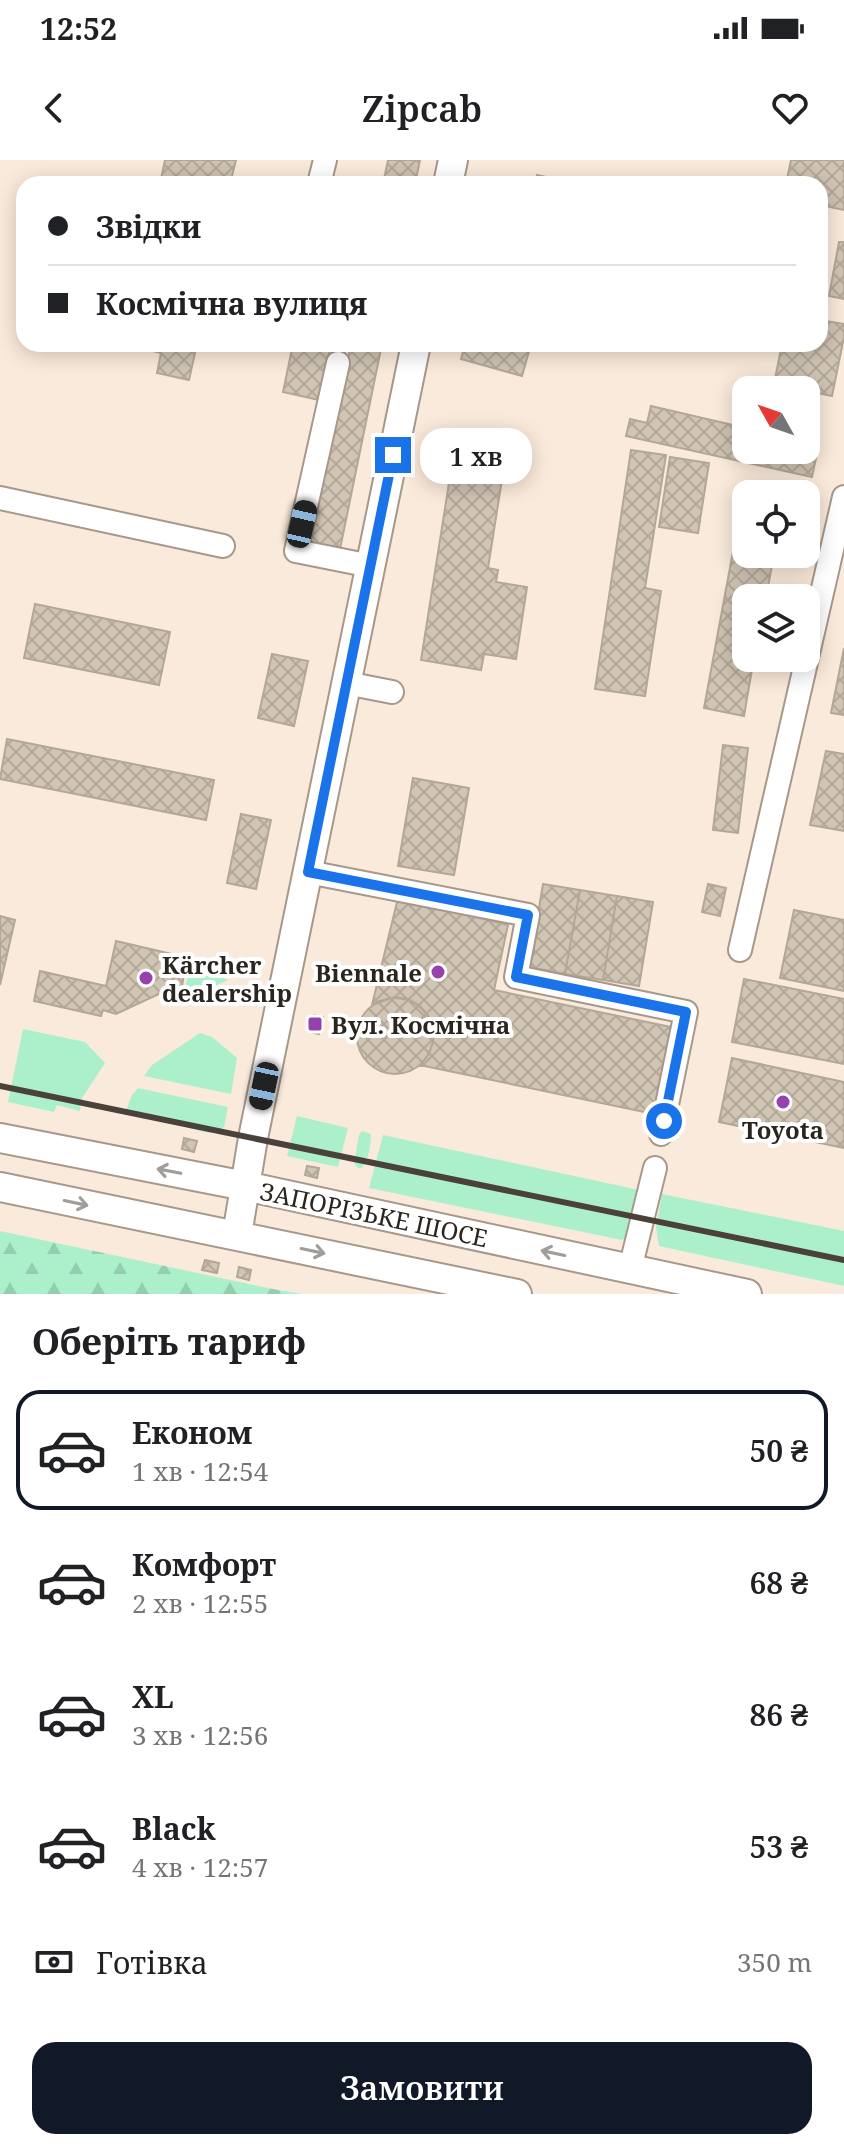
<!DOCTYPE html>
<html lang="uk">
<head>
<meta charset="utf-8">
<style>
  :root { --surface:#fff; --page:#f2f2f2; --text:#202124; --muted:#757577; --line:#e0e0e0; --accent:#111827 }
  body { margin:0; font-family:"Noto Serif",serif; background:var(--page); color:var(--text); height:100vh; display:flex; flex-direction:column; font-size:30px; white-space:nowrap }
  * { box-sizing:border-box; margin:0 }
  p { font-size:26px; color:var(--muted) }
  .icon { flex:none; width:44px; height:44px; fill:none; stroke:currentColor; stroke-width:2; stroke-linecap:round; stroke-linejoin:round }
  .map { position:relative; height:1134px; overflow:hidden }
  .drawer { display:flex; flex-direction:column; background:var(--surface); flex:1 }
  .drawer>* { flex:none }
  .banner { position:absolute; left:16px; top:16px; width:812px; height:176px; border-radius:24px; box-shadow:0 4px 20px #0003; display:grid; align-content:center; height:176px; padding:0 32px; background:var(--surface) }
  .needle { width:52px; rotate:310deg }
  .buttons { position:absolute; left:732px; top:216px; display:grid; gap:16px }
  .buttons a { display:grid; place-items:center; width:88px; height:88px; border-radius:16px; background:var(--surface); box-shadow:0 4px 20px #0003; font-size:40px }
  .end { position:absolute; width:36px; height:36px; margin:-18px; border:10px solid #1a73e8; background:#fff; box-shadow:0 0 0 4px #fff }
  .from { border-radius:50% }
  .bubble { position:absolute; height:56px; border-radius:24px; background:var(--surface); box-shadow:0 4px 20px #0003; font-size:26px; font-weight:600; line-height:56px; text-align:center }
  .car { position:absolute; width:24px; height:48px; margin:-24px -12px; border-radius:10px; box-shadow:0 0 6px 2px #0007; background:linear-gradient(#222 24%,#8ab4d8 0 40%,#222 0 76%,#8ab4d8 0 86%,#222 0) }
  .banner b { display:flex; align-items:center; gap:28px; height:76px; font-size:30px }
  .banner b+b { border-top:2px solid var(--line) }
  .banner i { width:20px; height:20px; background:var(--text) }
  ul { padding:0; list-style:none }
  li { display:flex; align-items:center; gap:24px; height:120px; margin:0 16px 12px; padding:0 16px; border:4px solid transparent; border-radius:24px }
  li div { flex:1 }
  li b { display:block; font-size:30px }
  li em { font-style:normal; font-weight:600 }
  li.current { border-color:var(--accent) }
  li>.icon { width:72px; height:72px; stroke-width:1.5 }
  h2 { padding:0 32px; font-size:36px; line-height:96px }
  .pay { display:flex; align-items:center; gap:20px; height:88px; padding:0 32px; font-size:30px }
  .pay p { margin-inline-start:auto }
  .button { display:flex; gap:16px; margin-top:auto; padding:16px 32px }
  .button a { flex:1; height:92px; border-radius:24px; background:var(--accent); color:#fff; font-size:32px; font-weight:600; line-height:92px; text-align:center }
  .status { display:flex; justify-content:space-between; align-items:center; height:56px; padding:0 40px; background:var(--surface); direction:ltr }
  .status svg { height:22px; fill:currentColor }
  header { display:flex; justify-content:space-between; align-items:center; height:104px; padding:0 32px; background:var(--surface); font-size:36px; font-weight:600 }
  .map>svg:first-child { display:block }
  .green { fill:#abf0cb }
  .forest { fill:url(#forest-firs) }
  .building { fill:url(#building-cross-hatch); stroke:#b3a797; stroke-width:2 }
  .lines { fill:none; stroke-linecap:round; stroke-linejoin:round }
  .minor-casing { stroke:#a79889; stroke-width:26 }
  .major-casing { stroke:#a79889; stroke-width:32 }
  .minor { stroke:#fff; stroke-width:22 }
  .major { stroke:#fff; stroke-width:28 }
  .rail { stroke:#49413a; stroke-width:6 }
  .oneway { stroke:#a09d9a }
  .route { stroke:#1a73e8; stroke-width:10 }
  .poi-dot { fill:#9741af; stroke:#fff; stroke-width:3 }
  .labels { text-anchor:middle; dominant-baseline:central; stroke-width:8; stroke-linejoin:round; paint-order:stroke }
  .poi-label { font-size:24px; font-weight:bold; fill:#2b251f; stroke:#fff; text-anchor:start }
  .street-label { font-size:24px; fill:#2b251f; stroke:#fff }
</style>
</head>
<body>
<div class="status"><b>12:52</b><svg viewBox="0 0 49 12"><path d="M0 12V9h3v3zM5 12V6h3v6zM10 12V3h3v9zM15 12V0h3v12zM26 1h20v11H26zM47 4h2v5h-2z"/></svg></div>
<header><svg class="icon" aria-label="back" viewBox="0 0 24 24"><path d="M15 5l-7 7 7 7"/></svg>Zipcab<svg class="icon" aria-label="heart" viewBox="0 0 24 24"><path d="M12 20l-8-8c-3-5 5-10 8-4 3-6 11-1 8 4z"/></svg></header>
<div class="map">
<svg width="844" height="1134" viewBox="0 0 844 1134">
  <defs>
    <pattern id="forest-firs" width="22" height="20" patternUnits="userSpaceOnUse" patternTransform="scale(2)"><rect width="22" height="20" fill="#abf0cb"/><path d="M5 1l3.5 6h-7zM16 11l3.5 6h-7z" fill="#93ceae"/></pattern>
    <pattern id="building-cross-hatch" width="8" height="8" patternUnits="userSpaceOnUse" patternTransform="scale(2)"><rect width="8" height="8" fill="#d0c4b3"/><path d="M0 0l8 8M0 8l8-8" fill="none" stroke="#b3a89a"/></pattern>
  </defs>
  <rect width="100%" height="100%" fill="#faeadb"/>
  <path class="green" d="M 190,804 L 228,820 L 183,840 Z
    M 23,869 L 85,882 L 105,903 L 82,938 L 80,951 L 57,945 L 54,952 L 8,942 Z
    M 200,873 L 212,877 L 237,898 L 231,934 L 144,916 L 152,905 Z
    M 138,928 L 228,947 L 224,967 L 217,972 L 209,973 L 125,953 L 132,935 Z
    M 297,956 L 348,968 L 338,1007 L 287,996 Z
    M 362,971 L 371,974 C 371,985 369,998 362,1008 L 358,1008 L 354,1003 L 359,975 Z
    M 383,975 L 639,1030 L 631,1075 L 622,1080 L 369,1028 Z
    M 662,1034 L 844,1071 L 844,1126 L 659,1086 L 656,1068 Z"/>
  <path class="forest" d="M 0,1071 L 273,1129 L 302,1134 L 0,1134 Z"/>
  <path class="building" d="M 165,0 L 236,0 L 230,24 L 160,24 Z
    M 388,0 L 420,0 L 415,24 L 383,24 Z
    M 791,0 L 844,0 L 844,50 L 820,45 L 820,24 L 786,24 Z
    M 537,15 L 578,24 L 535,24 Z
    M 839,82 L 844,82 L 844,139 L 829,136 Z
    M 820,160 L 844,164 L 844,177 L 832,236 L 774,224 L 782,184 L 808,189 L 809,184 L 820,184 Z
    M 126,184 L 197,184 L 189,220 L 157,213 L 161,193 Z
    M 293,184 L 330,189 L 319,240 L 283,232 Z
    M 351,184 L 382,184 L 340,389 L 310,383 Z
    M 465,184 L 531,184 L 522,216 L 461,199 Z
    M 651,246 L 746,268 L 746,290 L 806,290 L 806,281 L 819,284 L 812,317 L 626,276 L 630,259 L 647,263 Z
    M 631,290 L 666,295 L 645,428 L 661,431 L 645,536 L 595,529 Z
    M 670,297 L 709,303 L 698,373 L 659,367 Z
    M 452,304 L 503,313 L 488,408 L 498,410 L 496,422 L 527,427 L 516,499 L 484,494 L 481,510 L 421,500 Z
    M 739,359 L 746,360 L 746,394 L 774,394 L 766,438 L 746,438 L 746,498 L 754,498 L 744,556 L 704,548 Z
    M 35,444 L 170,472 L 159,525 L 24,498 Z
    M 844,488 L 844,555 L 831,553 Z
    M 272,494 L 308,501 L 294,566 L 258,558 Z
    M 7,579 L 214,620 L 206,660 L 0,619 Z
    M 723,585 L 748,588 L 738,673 L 713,670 Z
    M 826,591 L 844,594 L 844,671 L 810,665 Z
    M 413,618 L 469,628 L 454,715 L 398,706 Z
    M 241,654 L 271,660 L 256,729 L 227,723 Z
    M 543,724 L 580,730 L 565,814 L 529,807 Z
    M 708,724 L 726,728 L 720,756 L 702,752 Z
    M 580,730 L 617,736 L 603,820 L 565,814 Z
    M 617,736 L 653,742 L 639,826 L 603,820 Z
    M 398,738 L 508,765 L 494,830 L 671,867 L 654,954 L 420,905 L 429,894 L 433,882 L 433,870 L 428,855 L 419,845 L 408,839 L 395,837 L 372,845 Z
    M 794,750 L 844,760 L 844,831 L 780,818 Z
    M 0,756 L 15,760 L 0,825 Z
    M 116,781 L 180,796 L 186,804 L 180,837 L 161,833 L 116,854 L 103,850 L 101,856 L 34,841 L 40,811 L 106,826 Z
    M 744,819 L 844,839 L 844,904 L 732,882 Z
    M357 876a38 38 0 1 1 76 0a38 38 0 1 1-76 0Z
    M 314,855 L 323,857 L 319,874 L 310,872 Z
    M 732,898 L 844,922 L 844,988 L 719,962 Z
    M 184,978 L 197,981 L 194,992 L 182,989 Z
    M 307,1006 L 319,1008 L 317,1018 L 305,1015 Z
    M 205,1100 L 219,1103 L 217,1113 L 202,1110 Z
    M 239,1107 L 251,1110 L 249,1120 L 237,1117 Z"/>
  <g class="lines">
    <g class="minor-casing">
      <path id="minor" d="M 319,24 L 325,0
        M 338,203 L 296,391 L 371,406
        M 0,338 L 223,386
        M 346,523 L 392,532
        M 308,712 L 528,755 L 516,817 L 686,852 L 661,974
        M 740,790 L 844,337
        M 630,1109 L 655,1008"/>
    </g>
    <g class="major-casing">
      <path id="major" d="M 448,24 L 453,0
        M 0,978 L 245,1026 L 747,1134
        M 0,1027 L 517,1134
        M 237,1075 L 253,978 L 416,184"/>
    </g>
    <use href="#minor" class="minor"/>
    <use href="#major" class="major"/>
    <path class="rail" d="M 0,926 L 844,1100"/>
  </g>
  <defs><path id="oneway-shaft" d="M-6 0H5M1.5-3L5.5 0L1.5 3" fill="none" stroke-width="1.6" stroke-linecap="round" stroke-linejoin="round" transform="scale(2)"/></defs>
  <g class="oneway">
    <use href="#oneway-shaft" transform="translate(169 1011) rotate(-169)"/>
    <use href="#oneway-shaft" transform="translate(76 1043) rotate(12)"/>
    <use href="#oneway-shaft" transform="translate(313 1091) rotate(12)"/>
    <use href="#oneway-shaft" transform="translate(553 1093) rotate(-168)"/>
  </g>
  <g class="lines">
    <path class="route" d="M 393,295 L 308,712 L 528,755 L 516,817 L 686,852 L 664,961"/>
  </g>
  <g class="poi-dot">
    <circle cx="438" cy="812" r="8"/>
    <circle cx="146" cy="818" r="8"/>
    <rect x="307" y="856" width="16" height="16" rx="4"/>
    <circle cx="783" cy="942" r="8"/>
  </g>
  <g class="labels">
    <g class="poi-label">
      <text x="162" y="804">Kärcher<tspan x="162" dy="28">dealership</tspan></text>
      <text x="422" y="812" text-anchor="end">Biennale</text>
      <text x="331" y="864">Вул. Космічна</text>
      <text x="783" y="969" text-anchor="middle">Toyota</text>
    </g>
    <g class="street-label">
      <text transform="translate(374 1054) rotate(12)">ЗАПОРІЗЬКЕ ШОСЕ</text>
    </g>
  </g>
</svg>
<div class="buttons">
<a><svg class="needle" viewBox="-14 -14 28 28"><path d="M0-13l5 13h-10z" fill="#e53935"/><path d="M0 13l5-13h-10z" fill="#757577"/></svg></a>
<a><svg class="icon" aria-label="locate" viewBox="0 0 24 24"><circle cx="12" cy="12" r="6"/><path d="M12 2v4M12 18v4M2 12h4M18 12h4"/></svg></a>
<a><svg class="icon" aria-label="layers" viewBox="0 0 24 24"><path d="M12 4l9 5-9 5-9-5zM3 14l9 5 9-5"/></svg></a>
</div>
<i class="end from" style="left:664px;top:961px"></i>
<i class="end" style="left:393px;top:295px"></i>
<div class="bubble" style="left:420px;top:268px;width:112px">1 хв</div>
<i class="car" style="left:302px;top:364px;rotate:13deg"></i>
<i class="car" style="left:264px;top:926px;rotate:192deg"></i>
<div class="banner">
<b><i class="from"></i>Звідки</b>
<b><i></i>Космічна вулиця</b>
</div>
</div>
<section class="drawer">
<h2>Оберіть тариф</h2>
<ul>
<li class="current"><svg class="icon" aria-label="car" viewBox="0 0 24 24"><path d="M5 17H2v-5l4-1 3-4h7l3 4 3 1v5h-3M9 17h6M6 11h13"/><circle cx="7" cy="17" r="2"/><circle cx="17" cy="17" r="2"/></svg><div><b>Економ</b><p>1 хв · 12:54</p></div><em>50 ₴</em></li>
<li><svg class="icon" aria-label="car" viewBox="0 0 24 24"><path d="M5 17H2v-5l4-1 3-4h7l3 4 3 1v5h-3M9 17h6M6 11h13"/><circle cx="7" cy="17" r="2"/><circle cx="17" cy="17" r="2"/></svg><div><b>Комфорт</b><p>2 хв · 12:55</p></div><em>68 ₴</em></li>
<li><svg class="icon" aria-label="car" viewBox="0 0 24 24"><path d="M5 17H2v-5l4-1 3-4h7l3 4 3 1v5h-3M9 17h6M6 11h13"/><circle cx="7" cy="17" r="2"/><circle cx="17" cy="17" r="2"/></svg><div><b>XL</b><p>3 хв · 12:56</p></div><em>86 ₴</em></li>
<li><svg class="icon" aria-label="car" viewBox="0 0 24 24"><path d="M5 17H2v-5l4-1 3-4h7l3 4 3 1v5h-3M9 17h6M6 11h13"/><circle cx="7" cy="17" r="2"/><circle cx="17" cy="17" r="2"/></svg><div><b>Black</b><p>4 хв · 12:57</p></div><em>53 ₴</em></li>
</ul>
<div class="pay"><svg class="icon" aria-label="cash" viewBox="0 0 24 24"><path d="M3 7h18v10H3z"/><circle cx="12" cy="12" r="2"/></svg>Готівка<p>350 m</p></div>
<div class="button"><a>Замовити</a></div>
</section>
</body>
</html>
